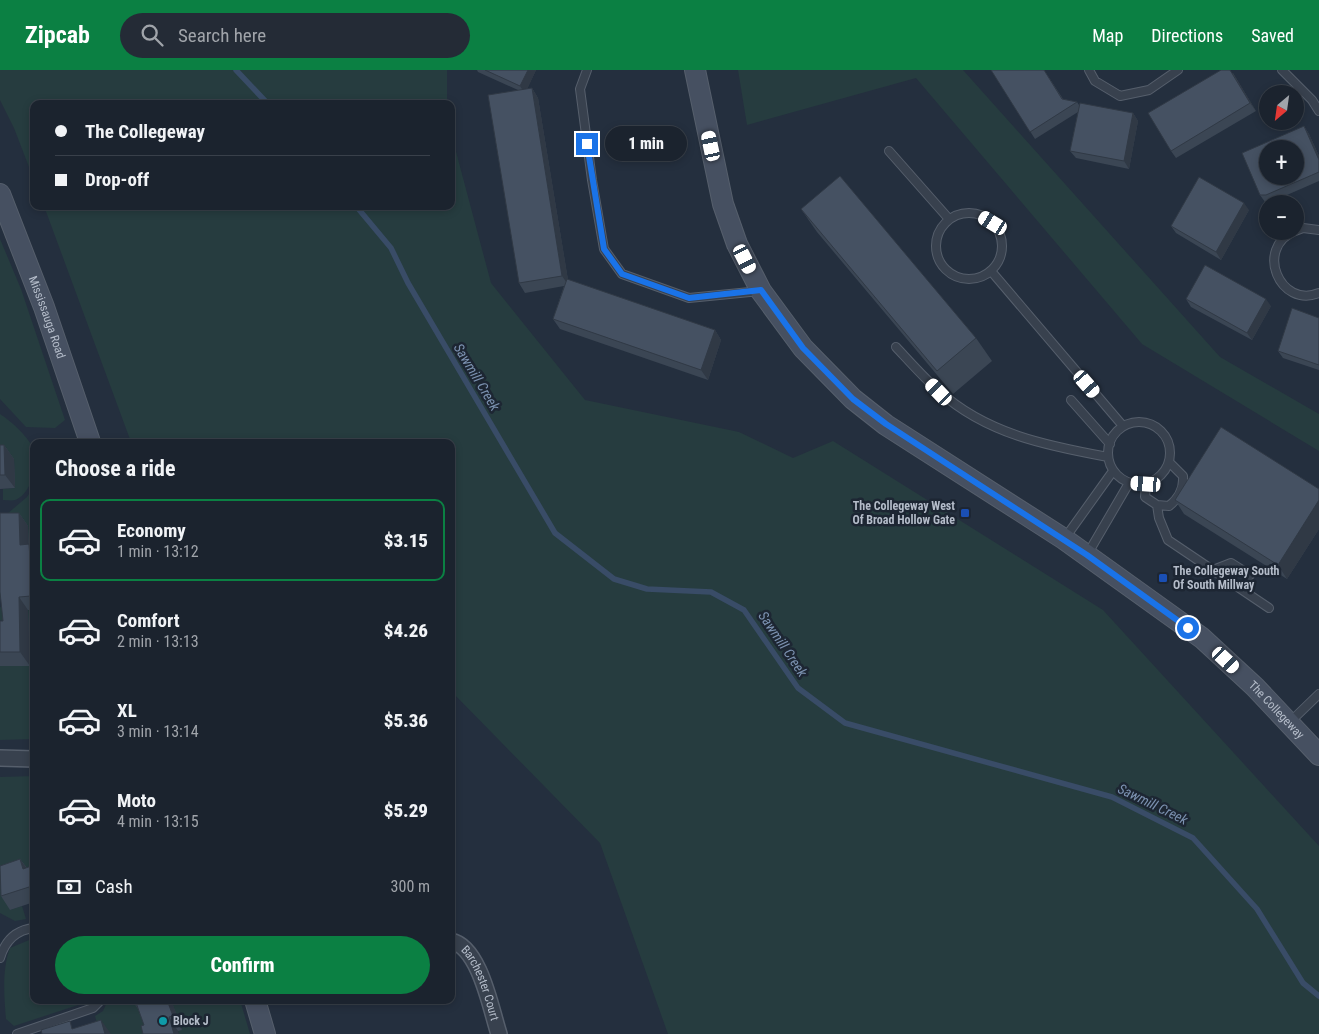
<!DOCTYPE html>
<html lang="en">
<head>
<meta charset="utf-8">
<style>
  :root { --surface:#1b232e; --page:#242b36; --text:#f1f3f6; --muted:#a0a4aa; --line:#39404a; --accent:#0b8043 }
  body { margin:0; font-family:"Roboto Condensed",sans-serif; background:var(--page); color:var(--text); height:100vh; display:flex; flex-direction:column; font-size:19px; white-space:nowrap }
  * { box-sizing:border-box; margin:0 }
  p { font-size:16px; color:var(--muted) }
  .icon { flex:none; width:28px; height:28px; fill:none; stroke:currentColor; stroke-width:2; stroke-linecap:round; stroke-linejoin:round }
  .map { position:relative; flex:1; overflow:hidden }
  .side { position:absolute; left:30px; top:369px; width:425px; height:565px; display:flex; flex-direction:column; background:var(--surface); border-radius:10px; box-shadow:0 2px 8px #0003,0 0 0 1px var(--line) }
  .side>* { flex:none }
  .hud { position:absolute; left:30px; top:30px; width:425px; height:110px; border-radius:10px; box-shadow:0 2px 8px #0003,0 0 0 1px var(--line); display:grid; align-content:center; height:110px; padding:0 25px; background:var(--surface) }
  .needle { width:32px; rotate:209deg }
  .buttons { position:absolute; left:1259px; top:15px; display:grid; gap:10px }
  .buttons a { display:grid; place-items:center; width:45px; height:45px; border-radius:50%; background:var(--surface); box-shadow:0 2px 8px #0003,0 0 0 1px var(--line); font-size:25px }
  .end { position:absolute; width:22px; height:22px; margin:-11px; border:6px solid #1a73e8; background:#fff; box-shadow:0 0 0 2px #fff }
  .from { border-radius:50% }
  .bubble { position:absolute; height:35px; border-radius:18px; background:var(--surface); box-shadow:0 2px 8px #0003,0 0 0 1px var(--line); font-size:16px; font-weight:800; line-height:35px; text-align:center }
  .car { position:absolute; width:15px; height:30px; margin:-15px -8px; border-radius:6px; box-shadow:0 0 4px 1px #0007; background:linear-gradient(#fff 24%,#345 0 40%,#fff 0 76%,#345 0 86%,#fff 0) }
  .hud b { display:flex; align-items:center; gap:18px; height:48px; font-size:19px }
  .hud b+b { border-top:1px solid var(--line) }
  .hud i { width:12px; height:12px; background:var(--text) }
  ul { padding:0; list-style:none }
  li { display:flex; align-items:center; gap:15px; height:82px; margin:0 10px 8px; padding:0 15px; border:2px solid transparent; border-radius:10px }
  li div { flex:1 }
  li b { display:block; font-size:19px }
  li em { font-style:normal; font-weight:800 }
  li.active { border-color:var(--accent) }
  li>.icon { width:45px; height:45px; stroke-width:1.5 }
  h2 { padding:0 25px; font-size:22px; line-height:60px }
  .pay { display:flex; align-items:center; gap:12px; height:55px; padding:0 25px; font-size:19px }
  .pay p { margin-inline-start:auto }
  .action { display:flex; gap:10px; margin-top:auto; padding:10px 25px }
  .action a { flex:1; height:58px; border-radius:30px; background:var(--accent); color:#fff; font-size:20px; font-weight:800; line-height:58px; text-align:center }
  header { display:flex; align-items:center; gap:30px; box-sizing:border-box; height:70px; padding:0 25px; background:var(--accent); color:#fff }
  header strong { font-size:24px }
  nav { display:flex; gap:28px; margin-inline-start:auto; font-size:18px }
  .search { width:350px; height:45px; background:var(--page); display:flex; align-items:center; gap:12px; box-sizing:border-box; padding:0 18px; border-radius:28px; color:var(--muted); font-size:19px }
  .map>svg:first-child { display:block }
  .green { fill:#263c3f }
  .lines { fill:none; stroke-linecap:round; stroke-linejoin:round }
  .stream { stroke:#394c67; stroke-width:5.5 }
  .lane-casing { stroke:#565f6c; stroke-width:10 }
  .street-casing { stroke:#565f6c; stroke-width:18 }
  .secondary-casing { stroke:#565f6c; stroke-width:22 }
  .lane { stroke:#38414e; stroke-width:8 }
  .street { stroke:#38414e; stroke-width:15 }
  .secondary { stroke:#465061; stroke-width:20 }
  .wall { fill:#3b4654 }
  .shaded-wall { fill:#303945 }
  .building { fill:#455162; stroke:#303945; fill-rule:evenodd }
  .route { stroke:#1a73e8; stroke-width:6 }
  .transit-dot { fill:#1a4fb4; stroke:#1d2633; stroke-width:2 }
  .culture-dot { fill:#0f9aa8; stroke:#1d2633; stroke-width:2 }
  .labels { text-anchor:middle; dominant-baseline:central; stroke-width:5; stroke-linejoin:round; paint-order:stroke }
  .street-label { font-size:12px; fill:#b4bcc9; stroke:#1d2633 }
  .poi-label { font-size:12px; font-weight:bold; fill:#b4bcc9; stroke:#1d2633; text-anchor:start }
  .water-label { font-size:14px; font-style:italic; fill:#7c92b1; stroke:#1d2633 }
</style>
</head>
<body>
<header>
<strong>Zipcab</strong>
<div class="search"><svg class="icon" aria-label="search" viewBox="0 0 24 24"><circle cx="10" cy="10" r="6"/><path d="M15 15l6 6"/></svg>Search here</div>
<nav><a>Map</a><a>Directions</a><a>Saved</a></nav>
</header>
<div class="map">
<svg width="1319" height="964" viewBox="0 0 1319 964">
  <rect width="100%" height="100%" fill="#242f3e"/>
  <path class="green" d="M 0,0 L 447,0 L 447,34 L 34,34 L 34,110 L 14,58 L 0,30 Z
    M 738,0 L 963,0 L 1220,287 L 1319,344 L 1319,381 L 1142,274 L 916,8 L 747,55 Z
    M 451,63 L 491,213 L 585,330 L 739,362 L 793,388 L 833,371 L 1103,540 L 1319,776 L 1319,964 L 668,964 L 600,773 L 451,621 L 451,372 L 131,372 L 44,136 L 451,136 Z
    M 0,169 L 21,219 L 65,350 L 55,358 L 26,357 L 0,329 Z
    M 0,344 C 11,351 30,368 34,381 C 38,396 31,424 15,430 C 12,431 7,430 3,430 L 3,419 L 15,418 L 14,389 L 0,389 Z
    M 34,416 L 34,488 L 0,450 L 27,427 Z
    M 0,537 L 10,539 L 10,541 L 34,540 L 34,669 L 0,670 L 0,596 L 30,595 L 29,566 L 18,556 L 0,550 Z
    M 34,706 L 34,812 L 10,840 L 22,836 L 26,849 L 15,851 L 0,843 L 0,707 Z
    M 34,868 L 34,930 L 88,930 L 84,933 L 14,956 L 6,949 C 4,926 2,899 10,878 Z
    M 108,930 L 137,930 L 152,964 L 100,964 L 95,946 L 103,941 Z
    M 168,930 L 240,930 L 250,964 L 179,964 Z"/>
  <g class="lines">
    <path class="stream" d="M 236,0 L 268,34
      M 356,136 L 391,178 L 408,213 L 555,463 L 614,509 L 647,519 L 711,522 L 744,540 L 798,618 L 845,653 L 1112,727 L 1193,768 L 1257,839 L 1303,913 L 1319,926"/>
    <g class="lane-casing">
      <path id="lane" d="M 587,0 L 580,19 L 592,110 L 604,179 L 622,204 L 689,228 L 760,221
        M 1089,0 L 1095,11 L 1120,26 L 1149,20 L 1178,0
        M 1282,0 L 1312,30 L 1319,41
        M 889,81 L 949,149
        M936 176a33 33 0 1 1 66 0a33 33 0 1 1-66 0Z
        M 1295,161 C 1254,178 1280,239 1319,223
        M 1295,161 L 1303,158 L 1319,160
        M 991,201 L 1123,356
        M 896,277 C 910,292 924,308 939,321 C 986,364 1048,376 1108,387
        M 1071,330 L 1110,374
        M1108 383a31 31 0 1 1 62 0a31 31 0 1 1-62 0Z
        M 1146,414 L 1145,427 L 1157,435 L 1159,448 L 1168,470 L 1269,538
        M 1157,435 L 1169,436 C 1178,429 1184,418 1183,406 L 1170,393
        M 1065,468 L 1113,401
        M 1087,485 L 1129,413
        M 1213,500 L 1231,493 L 1250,505
        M 1290,652 L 1319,624
        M 0,888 C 5,871 15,860 34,858
        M 17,964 L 93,938 L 101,930"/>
    </g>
    <g class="street-casing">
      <g id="street">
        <path d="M 0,688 L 34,689"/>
        <path id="s1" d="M 451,871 C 480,877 491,940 499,964"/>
      </g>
    </g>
    <g class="secondary-casing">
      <g id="secondary">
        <path id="s2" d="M 695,0 L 723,134 L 737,174 L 761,221 L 803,278 L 853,329 L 886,355 L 1064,469 L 1202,568 L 1255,617 L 1319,685"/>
        <path id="s3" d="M 0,124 L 44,237 L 90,372"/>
        <path d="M 255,930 L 265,964"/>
      </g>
    </g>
    <use href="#lane" class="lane"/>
    <use href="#street" class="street"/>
    <use href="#secondary" class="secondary"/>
  </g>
  <path class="wall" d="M 477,0 L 536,0 L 527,19 L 532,18 L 538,28 L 568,210 L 715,260 L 721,270 L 708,310 L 560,259 L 553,249 L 564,216 L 525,223 L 519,213 L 518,20 L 478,2 Z
    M 991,0 L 1044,0 L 1063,29 L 1077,32 L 1079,35 L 1133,43 L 1138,51 L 1129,99 L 1076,88 L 1070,81 L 1078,42 L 1035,69 Z
    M 1233,3 L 1256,41 L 1176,88 L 1171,81 Z
    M 1304,56 L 1309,64 L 1319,86 L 1319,111 L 1271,132 L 1265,132 L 1260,125 Z
    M 801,139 L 976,268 L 992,291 L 953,324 L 817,162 Z
    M 1249,140 L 1221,190 L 1176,163 L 1171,156 Z
    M 1186,229 L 1271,236 L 1252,270 L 1191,237 Z
    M 1319,248 L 1319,300 L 1283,288 L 1278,281 Z
    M 0,375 L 4,375 L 14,389 L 15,418 L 0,419 Z
    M 1319,419 L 1319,459 L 1287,509 L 1184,444 L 1175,430 Z
    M 19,443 L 28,456 L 29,474 L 34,481 L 34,540 L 28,540 L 30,596 L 0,596 L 0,551 L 3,551 Z
    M 20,789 L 27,798 L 34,795 L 34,832 L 10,840 L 1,826 Z
    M 132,930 L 171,930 L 182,960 L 178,961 L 144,955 L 138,939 Z"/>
  <path class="shaded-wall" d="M 528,0 L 536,0 L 525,24 L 520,16 Z
    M 1231,0 L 1233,3 L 1256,41 L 1250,33 Z
    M 532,18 L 538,28 L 569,216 L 562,206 Z
    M 1133,43 L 1138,51 L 1129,99 L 1124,91 Z
    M 1304,56 L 1309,64 L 1319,86 L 1319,90 Z
    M 1244,133 L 1249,140 L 1221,190 L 1216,182 Z
    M 1266,229 L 1271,236 L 1252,270 L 1247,263 Z
    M 715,260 L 721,270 L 708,310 L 701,300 Z
    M 4,375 L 14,389 L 15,418 L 5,405 Z
    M 1319,430 L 1319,459 L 1287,509 L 1278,495 Z
    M 19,443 L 28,456 L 29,488 L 20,475 Z
    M 29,474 L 34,481 L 34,531 L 31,526 Z
    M 19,527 L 28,540 L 30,596 L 20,582 Z
    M 20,789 L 30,803 L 23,799 Z
    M 167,930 L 171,930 L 172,932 L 182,960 L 173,946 Z
    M 169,947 L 178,961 L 179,964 L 174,964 Z
    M 101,950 L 111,964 L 105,964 Z"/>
  <path class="building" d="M 485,0 L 528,0 L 520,16 Z
    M 991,0 L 1044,0 L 1062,29 L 1077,32 L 1030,62 Z
    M 1221,0 L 1230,0 L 1250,33 L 1171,81 L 1148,43 Z
    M 532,18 L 562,206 L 519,213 L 488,25 Z
    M 1080,33 L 1133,43 L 1124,91 L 1070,81 Z
    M 1304,56 L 1319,90 L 1319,102 L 1266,125 L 1260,125 L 1242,83 ZM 1268,79 L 1295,79 L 1295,106 L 1268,106 Z
    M 840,106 L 976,268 L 937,301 L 801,139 Z
    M 1199,107 L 1244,133 L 1216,182 L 1171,156 Z
    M 1205,195 L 1266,229 L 1247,263 L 1186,229 Z
    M 567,209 L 715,260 L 701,300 L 553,249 Z
    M 1292,238 L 1319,248 L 1319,295 L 1278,281 Z
    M 1221,357 L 1319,419 L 1319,430 L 1278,495 L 1175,430 Z
    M 0,375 L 4,375 L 5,405 L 0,405 Z
    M 0,443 L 19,443 L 20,475 L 29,474 L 31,503 L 31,526 L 19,527 L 20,582 L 0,582 L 0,551 L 3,551 L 0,522 Z
    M 20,789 L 23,799 L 34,795 L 34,823 L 31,824 L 29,817 L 1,826 L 0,796 Z
    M 135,930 L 167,930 L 173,946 L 169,947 L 174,964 L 143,964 L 141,956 L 144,955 Z
    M 101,950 L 105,964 L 42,964 L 41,960 L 70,951 L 72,959 Z"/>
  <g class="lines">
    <path class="route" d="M 587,74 L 604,179 L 622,204 L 689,228 L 761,220 L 803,278 L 853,329 L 886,354 L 1087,485 L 1188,558"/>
  </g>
  <g class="transit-dot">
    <rect x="960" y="438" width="10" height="10" rx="2.5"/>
    <rect x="1158" y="503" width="10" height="10" rx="2.5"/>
  </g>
  <circle class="culture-dot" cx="163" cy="951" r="5"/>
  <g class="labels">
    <g class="street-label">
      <text stroke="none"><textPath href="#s3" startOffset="132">Mississauga Road</textPath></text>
      <text stroke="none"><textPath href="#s2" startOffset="901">The Collegeway</textPath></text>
      <text stroke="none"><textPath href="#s1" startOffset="54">Barchester Court</textPath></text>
    </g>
    <g class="poi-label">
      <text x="955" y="436" text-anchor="end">The Collegeway West<tspan x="955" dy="14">Of Broad Hollow Gate</tspan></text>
      <text x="1173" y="501">The Collegeway South<tspan x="1173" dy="14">Of South Millway</tspan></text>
      <text x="173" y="951">Block J</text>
    </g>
    <g class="water-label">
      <text transform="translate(477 307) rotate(59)">Sawmill Creek</text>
      <text transform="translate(783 574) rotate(56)">Sawmill Creek</text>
      <text transform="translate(1153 734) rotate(26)">Sawmill Creek</text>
    </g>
  </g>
</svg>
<div class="buttons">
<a><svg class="needle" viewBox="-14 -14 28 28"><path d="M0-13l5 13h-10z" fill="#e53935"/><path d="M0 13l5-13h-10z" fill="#a0a4aa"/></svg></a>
<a>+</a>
<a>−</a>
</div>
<i class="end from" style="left:1188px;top:558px"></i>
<i class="end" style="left:587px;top:74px"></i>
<div class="bubble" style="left:605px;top:56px;width:82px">1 min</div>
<i class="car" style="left:711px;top:76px;rotate:348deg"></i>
<i class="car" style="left:993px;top:153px;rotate:301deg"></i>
<i class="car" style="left:745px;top:189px;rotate:153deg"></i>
<i class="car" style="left:1087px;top:314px;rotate:139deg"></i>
<i class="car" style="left:939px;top:322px;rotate:316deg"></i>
<i class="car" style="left:1146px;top:414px;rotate:274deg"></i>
<i class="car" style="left:1226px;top:590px;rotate:133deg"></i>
<div class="hud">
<b><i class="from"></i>The Collegeway</b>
<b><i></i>Drop-off</b>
</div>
<section class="side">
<h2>Choose a ride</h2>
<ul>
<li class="active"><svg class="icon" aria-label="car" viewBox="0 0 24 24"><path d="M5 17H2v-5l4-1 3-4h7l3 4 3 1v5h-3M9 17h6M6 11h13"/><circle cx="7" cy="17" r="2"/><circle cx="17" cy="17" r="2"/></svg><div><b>Economy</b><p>1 min · 13:12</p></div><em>$3.15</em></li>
<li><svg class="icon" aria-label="car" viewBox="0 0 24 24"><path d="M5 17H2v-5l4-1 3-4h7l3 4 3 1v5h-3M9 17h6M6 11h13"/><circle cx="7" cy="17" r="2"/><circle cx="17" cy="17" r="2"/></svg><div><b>Comfort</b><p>2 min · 13:13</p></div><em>$4.26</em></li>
<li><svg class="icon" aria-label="car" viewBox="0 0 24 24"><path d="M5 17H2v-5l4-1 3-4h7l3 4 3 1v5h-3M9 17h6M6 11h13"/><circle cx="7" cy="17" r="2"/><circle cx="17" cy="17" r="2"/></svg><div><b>XL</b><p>3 min · 13:14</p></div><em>$5.36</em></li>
<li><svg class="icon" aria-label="car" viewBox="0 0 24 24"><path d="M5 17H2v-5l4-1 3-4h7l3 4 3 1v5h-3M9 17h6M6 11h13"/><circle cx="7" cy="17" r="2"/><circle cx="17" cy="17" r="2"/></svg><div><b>Moto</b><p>4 min · 13:15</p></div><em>$5.29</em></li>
</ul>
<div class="pay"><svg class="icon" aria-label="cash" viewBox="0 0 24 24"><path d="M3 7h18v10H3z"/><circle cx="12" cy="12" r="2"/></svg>Cash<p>300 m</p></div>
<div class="action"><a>Confirm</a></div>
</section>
</div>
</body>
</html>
